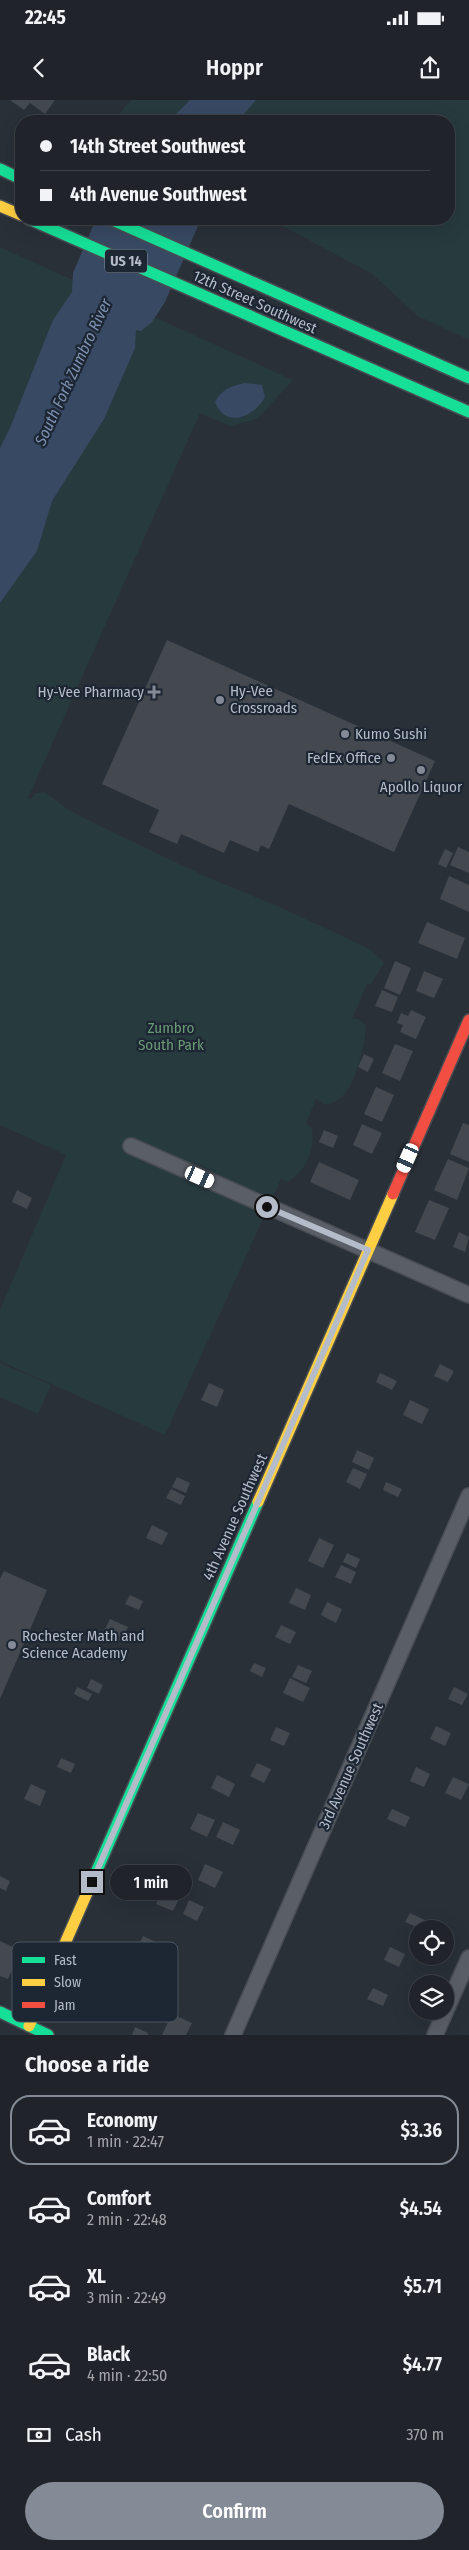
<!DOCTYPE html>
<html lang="en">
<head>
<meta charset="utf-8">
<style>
  :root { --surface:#20242a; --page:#2d3036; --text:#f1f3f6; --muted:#a2a4a8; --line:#3d4147; --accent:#848b96 }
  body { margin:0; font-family:"Fira Sans Condensed",sans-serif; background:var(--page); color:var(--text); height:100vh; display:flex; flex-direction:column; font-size:19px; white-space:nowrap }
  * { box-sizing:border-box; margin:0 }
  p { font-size:16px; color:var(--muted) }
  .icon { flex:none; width:28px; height:28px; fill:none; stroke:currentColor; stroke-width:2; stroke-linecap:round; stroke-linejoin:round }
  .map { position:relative; height:1935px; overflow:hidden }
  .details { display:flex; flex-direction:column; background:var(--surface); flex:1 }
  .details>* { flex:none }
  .banner { position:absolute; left:15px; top:15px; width:440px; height:110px; border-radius:20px; box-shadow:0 5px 20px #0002,0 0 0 1px var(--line); display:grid; align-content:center; height:110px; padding:0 25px; background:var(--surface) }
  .controls { position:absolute; left:409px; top:1820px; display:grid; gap:10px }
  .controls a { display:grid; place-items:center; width:45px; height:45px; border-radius:50%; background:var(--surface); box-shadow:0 5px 20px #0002,0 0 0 1px var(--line); font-size:25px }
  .end { position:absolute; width:22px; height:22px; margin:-11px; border:6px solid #b4bcc9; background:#111; box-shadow:0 0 0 2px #111 }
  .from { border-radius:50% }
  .bubble { position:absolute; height:35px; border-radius:18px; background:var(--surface); box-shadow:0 5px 20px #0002,0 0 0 1px var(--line); font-size:16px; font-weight:600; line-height:35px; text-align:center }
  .car { position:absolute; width:15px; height:30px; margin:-15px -8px; border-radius:6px; box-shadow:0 0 4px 1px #0007; background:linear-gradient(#fff 24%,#345 0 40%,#fff 0 76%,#345 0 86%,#fff 0) }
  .banner b { display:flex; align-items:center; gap:18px; height:48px; font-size:19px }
  .banner b+b { border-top:1px solid var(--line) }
  .banner i { width:12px; height:12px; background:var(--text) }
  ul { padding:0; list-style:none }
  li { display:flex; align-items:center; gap:15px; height:70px; margin:0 10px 8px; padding:0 15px; border:2px solid transparent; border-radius:20px }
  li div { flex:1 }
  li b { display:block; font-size:19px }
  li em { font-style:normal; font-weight:600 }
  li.on { border-color:var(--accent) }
  li>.icon { width:45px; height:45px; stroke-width:1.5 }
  h2 { padding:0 25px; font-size:22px; line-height:60px }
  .pay { display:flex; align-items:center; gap:12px; height:55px; padding:0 25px; font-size:19px }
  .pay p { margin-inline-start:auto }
  .cta { display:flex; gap:10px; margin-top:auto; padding:10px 25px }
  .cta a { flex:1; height:58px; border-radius:30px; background:var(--accent); color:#fff; font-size:20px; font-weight:600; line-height:58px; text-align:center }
  .status { display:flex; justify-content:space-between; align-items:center; height:35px; padding:0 25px; background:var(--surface); direction:ltr }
  .status svg { height:14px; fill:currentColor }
  header { display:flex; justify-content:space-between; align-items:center; height:65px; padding:0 25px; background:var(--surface); font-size:22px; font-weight:600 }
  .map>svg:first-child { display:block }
  .green { fill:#273a3e }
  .water { fill:#384963 }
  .building { fill:#444950 }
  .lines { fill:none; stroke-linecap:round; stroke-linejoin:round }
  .street-casing { stroke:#484c53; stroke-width:18 }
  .fast-casing { stroke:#484c53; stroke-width:14 }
  .slow-casing { stroke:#484c53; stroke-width:14 }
  .jam-casing { stroke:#484c53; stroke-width:14 }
  .street { stroke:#5a5e66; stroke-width:15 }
  .fast { stroke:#16e098; stroke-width:11 }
  .slow { stroke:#ffcf43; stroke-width:11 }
  .jam { stroke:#f24e42; stroke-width:11 }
  .route { stroke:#b4bcc9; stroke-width:6 }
  .poi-dot { fill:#848b96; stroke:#1d2633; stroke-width:2 }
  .labels { text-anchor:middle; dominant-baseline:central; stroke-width:4.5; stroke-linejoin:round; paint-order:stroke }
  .shield { fill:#1d2633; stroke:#878f9c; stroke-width:1 }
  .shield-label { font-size:14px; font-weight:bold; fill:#b4bcc9 }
  .street-label { font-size:15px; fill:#b4bcc9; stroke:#1d2633 }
  .poi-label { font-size:15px; fill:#b4bcc9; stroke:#1d2633; text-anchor:start }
  .park-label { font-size:15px; fill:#6b9a76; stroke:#1d2633 }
  .water-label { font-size:16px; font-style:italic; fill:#7c92b1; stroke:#1d2633 }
  .key { fill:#1d2633; stroke:#4a5360; stroke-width:1 }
  .key-label { font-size:14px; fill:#b4bcc9 }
</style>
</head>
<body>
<div class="status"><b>22:45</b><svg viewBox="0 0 49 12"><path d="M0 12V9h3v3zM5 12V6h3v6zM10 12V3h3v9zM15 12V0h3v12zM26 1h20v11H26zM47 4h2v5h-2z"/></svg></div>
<header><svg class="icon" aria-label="back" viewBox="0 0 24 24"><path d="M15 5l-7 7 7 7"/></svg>Hoppr<svg class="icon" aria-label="share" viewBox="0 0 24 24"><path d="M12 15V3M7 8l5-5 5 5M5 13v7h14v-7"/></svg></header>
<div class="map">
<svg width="469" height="1935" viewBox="0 0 469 1935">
  <rect width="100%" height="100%" fill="#2a3038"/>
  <path class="green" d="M 131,0 L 469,0 L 469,240 L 418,216 L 371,173 L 269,119 L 449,119 L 449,21 L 113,21 Z
    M 0,147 L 293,280 L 257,319 L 230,326 L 200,313 L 28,698 L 31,699 L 36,693 L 45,692 L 70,711 L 104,728 L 209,778 L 282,808 L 370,849 L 384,863 L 371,884 L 367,884 L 352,919 L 358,919 L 366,926 C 365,945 355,992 336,1001 C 333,1003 328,1004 325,1005 L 316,999 L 306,1023 L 312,1028 C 315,1050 307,1070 288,1082 L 281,1079 L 165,1335 L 0,1261 L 0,1210 L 66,1055 L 0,1025 Z
    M 0,1263 L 51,1285 L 38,1314 L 0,1297 Z"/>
  <path class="water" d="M 190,0 L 256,0 L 238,21 L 169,21 Z
    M 96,119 L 201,119 L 165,202 L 152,222 L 141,231 L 136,230 L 135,248 L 104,319 L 52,401 L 37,451 L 0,503 L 0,348 L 10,328 L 53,220 L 72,192 L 73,173 Z
    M 245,283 L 262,285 L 265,297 C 255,316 226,330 215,302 C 221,290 232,285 245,283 Z"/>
  <path class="building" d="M 10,0 L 55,0 L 45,14 L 30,3 L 24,10 Z
    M 167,540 L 435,661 L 394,752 L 289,704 L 269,749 L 261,745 L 258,752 L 230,740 L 224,753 L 181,734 L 177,744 L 149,732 L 159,710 L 102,684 Z
    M 458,747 L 469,752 L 469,773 L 450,765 Z
    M 445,749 L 453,753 L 446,768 L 438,764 Z
    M 449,776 L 469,785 L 469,812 L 440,799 Z
    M 427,822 L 465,838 L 457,859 L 418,843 Z
    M 395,861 L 411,868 L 400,895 L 384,888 Z
    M 424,871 L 443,879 L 434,898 L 416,891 Z
    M 382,890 L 398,897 L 392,912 L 375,906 Z
    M 411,910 L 426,917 L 416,939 L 400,932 L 403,925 L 397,923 L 401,913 L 408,916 Z
    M 395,944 L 413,951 L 400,981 L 382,973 Z
    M 364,954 L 374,959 L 368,972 L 358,967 Z
    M 376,987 L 394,995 L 382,1022 L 364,1014 Z
    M 463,1023 L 469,1025 L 469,1062 L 450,1054 Z
    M 362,1024 L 382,1033 L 372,1054 L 353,1045 Z
    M 324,1030 L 338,1036 L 333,1048 L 319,1042 Z
    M 448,1059 L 469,1068 L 457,1100 L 434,1090 Z
    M 319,1062 L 359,1080 L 350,1100 L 310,1082 Z
    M 17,1090 L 32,1098 L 27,1109 L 12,1102 Z
    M 429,1100 L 449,1108 L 435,1140 L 415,1132 Z
    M 459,1132 L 469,1137 L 465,1152 L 453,1147 Z
    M 440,1264 L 454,1271 L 448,1282 L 434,1276 Z
    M 380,1273 L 397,1281 L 392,1290 L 376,1282 Z
    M 209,1283 L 224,1290 L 217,1307 L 201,1300 Z
    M 410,1300 L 429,1309 L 422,1324 L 403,1315 Z
    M 357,1350 L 374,1358 L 369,1370 L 352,1362 Z
    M 353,1368 L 367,1374 L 360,1389 L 346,1382 Z
    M 177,1377 L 190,1383 L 186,1393 L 172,1387 Z
    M 386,1382 L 402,1389 L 398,1397 L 383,1390 Z
    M 171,1389 L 185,1396 L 181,1405 L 166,1398 Z
    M 152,1425 L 168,1433 L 162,1445 L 146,1438 Z
    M 319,1438 L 334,1445 L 323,1468 L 308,1461 Z
    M 347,1453 L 360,1459 L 356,1468 L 343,1462 Z
    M 341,1465 L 356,1472 L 351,1484 L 335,1477 Z
    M 4,1471 L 47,1490 L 0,1599 L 0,1479 Z
    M 296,1488 L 311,1495 L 305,1510 L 289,1503 Z
    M 130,1495 L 143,1501 L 139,1510 L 125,1504 Z
    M 327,1502 L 342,1509 L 336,1523 L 321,1515 Z
    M 110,1519 L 128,1527 L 121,1541 L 103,1533 Z
    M 281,1525 L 296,1532 L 290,1544 L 275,1537 Z
    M 254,1563 L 266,1568 L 262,1577 L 250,1571 Z
    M 298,1565 L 312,1571 L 306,1583 L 292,1577 Z
    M 290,1578 L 310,1588 L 303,1602 L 283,1593 Z
    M 91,1579 L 103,1585 L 99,1594 L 87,1588 Z
    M 77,1587 L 92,1594 L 88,1601 L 74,1594 Z
    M 454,1587 L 468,1594 L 462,1605 L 448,1599 Z
    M 436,1626 L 451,1633 L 445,1646 L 430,1639 Z
    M 276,1627 L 290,1633 L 284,1646 L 270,1640 Z
    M 61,1658 L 75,1664 L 71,1673 L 57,1667 Z
    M 257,1663 L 271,1669 L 264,1683 L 250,1676 Z
    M 416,1667 L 430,1674 L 424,1687 L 410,1681 Z
    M 217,1675 L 235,1684 L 229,1697 L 211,1688 Z
    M 453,1677 L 469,1684 L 461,1700 L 445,1693 Z
    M 31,1684 L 46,1691 L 40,1706 L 24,1699 Z
    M 392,1709 L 410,1717 L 405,1727 L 387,1719 Z
    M 198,1713 L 215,1720 L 207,1737 L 190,1729 Z
    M 223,1722 L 240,1730 L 233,1745 L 216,1737 Z
    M 205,1764 L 223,1772 L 215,1788 L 198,1780 Z
    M 0,1776 L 10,1781 L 6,1791 L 0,1788 Z
    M 163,1789 L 180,1797 L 173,1811 L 156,1804 Z
    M 189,1800 L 204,1807 L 197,1821 L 183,1814 Z
    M 410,1813 L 425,1820 L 421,1829 L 405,1822 Z
    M 143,1836 L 160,1844 L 154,1858 L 136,1850 Z
    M 0,1841 L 21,1851 L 8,1879 L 0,1876 Z
    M 390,1847 L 405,1854 L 399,1867 L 384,1860 Z
    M 373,1888 L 388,1895 L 383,1906 L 367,1899 Z
    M 172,1914 L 192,1923 L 186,1935 L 162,1935 Z
    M 135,1927 L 148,1933 L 148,1935 L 132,1935 Z"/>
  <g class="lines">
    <g class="street-casing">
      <path id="street" d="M 131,1046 L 469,1195
        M 233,1935 L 469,1396
        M 435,1935 L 469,1858"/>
    </g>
    <g class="fast-casing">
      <path id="fast" d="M 0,69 L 21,79
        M 29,119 L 469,312
        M 110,119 L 469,278
        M 90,1786 L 258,1402
        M 0,1912 L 48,1935"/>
    </g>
    <g class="slow-casing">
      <path id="slow" d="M 0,106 L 21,115
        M 258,1402 L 393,1094
        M 29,1926 L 90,1786"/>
    </g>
    <g class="jam-casing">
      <path id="jam" d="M 393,1094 L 469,920"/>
    </g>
    <use href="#street" class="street"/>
    <use href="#fast" class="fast"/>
    <use href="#slow" class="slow"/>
    <use href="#jam" class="jam"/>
  </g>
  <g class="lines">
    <path class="route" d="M 92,1782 L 368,1150 L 267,1107"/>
  </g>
  <g class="poi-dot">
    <path d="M151.5 584.5h5v5h5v5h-5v5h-5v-5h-5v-5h5z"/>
    <circle cx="220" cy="600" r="5"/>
    <circle cx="345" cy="634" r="5"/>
    <circle cx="391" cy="658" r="5"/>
    <circle cx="421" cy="670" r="5"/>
    <circle cx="12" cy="1545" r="5"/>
  </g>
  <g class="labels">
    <rect class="shield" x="105" y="149.5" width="42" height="23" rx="4"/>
    <g class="shield-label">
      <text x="126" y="161">US 14</text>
    </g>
    <g class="street-label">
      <text transform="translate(255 202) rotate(24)">12th Street Southwest</text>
      <text transform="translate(235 1417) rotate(-66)">4th Avenue Southwest</text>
      <text transform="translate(351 1666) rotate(-66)">3rd Avenue Southwest</text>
    </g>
    <g class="poi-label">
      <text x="230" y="591">Hy-Vee<tspan x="230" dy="17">Crossroads</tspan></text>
      <text x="144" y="592" text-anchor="end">Hy-Vee Pharmacy</text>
      <text x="355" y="634">Kumo Sushi</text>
      <text x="381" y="658" text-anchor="end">FedEx Office</text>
      <text x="421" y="687" text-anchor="middle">Apollo Liquor</text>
      <text x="22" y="1536">Rochester Math and<tspan x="22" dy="17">Science Academy</tspan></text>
    </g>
    <g class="park-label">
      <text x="171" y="928">Zumbro<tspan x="171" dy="17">South Park</tspan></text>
    </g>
    <g class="water-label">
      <text transform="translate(73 272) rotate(-65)">South Fork Zumbro River</text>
    </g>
  </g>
  <rect x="12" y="1842" width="166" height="80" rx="8" class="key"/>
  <rect x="22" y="1857" width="23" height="6" fill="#16e098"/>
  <rect x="22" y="1879" width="23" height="7" fill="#ffcf43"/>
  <rect x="22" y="1902" width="23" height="6" fill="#f24e42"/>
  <g class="key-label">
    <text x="54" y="1865">Fast</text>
    <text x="54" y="1887">Slow</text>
    <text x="54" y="1910">Jam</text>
  </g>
</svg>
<div class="controls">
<a><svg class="icon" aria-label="locate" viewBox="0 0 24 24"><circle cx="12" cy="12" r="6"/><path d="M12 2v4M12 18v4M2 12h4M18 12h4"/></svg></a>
<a><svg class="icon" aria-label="layers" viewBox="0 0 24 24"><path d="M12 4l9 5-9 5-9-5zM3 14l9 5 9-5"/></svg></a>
</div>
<i class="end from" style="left:267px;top:1107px"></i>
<i class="end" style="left:92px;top:1782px"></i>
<div class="bubble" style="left:110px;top:1765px;width:82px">1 min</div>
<i class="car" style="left:408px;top:1058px;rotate:204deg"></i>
<i class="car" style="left:200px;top:1077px;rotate:114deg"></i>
<div class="banner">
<b><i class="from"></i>14th Street Southwest</b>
<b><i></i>4th Avenue Southwest</b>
</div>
</div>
<section class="details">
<h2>Choose a ride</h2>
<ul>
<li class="on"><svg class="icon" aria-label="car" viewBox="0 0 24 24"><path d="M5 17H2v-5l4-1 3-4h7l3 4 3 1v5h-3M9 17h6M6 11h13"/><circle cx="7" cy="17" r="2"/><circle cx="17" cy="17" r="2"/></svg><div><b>Economy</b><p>1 min · 22:47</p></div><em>$3.36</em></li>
<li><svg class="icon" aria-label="car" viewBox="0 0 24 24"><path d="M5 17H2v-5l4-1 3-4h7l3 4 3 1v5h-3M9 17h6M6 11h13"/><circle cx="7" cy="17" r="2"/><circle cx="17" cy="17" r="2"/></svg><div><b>Comfort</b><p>2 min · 22:48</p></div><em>$4.54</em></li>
<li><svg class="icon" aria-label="car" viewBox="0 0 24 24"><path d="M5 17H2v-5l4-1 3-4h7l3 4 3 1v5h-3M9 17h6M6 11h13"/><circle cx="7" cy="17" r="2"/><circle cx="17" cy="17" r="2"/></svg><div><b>XL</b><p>3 min · 22:49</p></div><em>$5.71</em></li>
<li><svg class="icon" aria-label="car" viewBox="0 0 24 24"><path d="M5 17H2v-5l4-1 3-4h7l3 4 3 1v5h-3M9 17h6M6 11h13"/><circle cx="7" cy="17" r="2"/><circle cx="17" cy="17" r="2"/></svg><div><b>Black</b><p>4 min · 22:50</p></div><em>$4.77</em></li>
</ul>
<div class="pay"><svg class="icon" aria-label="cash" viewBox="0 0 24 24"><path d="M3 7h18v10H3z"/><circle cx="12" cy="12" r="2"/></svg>Cash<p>370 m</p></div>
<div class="cta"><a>Confirm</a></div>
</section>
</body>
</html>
